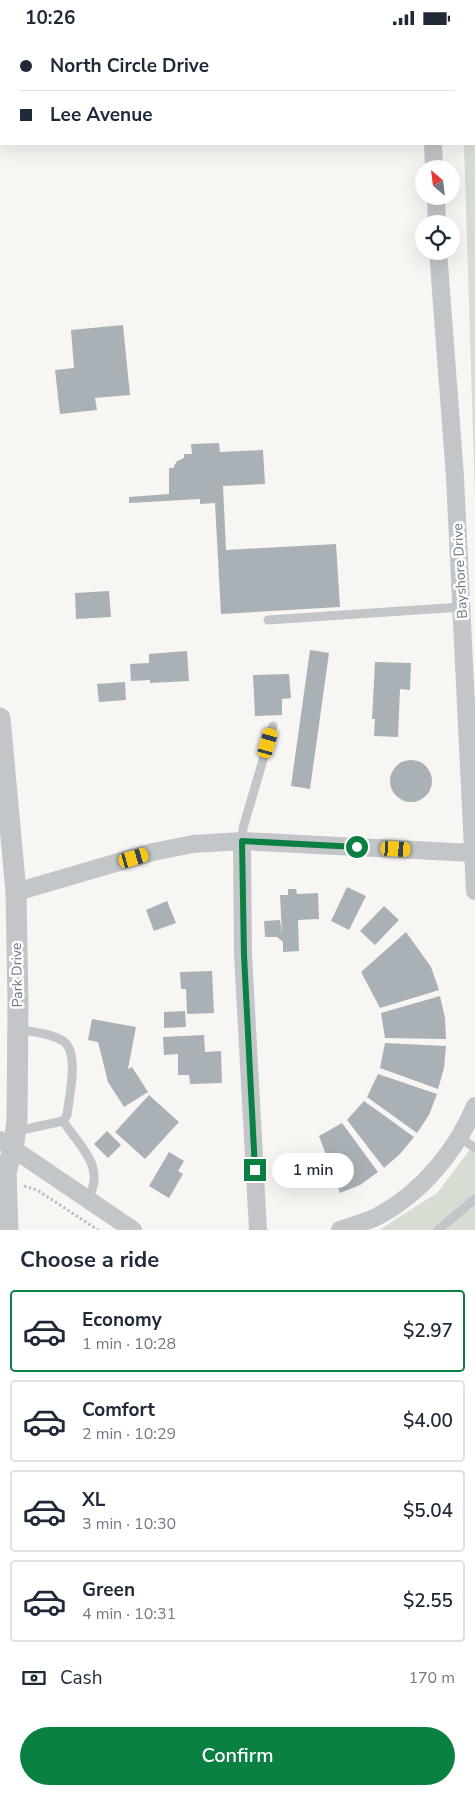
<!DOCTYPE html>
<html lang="en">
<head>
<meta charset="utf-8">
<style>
  :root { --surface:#fff; --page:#f2f2f3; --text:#1f2937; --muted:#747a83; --line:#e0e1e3; --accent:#0b8043 }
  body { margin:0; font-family:"Nunito Sans",sans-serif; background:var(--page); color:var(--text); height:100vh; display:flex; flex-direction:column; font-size:19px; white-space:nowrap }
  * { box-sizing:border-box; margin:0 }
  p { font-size:16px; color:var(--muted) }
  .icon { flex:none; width:28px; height:28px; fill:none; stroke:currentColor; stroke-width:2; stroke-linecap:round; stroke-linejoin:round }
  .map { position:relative; height:1195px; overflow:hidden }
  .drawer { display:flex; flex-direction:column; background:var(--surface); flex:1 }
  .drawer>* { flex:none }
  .top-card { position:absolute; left:0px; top:0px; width:475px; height:110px; box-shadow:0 5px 20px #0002; display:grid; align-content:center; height:110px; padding:0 20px; background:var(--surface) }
  .needle { width:32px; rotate:332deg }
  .tools { position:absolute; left:415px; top:125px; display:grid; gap:10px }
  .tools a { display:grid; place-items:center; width:45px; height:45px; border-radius:50%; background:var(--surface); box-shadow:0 5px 20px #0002; font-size:25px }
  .end { position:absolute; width:22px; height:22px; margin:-11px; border:6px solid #0b8043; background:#fff; box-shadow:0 0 0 2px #fff }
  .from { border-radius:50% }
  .bubble { position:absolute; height:35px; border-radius:18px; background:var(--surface); box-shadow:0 5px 20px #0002; font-size:16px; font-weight:600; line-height:35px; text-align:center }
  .car { position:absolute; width:15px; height:30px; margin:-15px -8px; border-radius:6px; box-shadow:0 0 4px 1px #0007; background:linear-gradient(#f5c518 24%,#345 0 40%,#f5c518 0 76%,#345 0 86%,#f5c518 0) }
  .top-card b { display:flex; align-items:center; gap:18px; height:48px; font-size:19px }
  .top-card b+b { border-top:1px solid var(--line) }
  .top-card i { width:12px; height:12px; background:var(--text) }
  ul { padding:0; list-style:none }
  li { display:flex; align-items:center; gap:15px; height:82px; margin:0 10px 8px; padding:0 10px; border:2px solid var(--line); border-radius:5px }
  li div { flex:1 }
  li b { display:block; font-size:19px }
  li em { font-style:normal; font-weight:600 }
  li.active { border-color:var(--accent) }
  li>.icon { width:45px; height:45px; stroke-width:1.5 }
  h2 { padding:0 20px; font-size:22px; line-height:60px }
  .pay { display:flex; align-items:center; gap:12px; height:55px; padding:0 20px; font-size:19px }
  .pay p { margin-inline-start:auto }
  .cta { display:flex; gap:10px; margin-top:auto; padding:10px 20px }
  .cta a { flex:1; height:58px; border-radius:30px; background:var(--accent); color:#fff; font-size:20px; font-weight:600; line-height:58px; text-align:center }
  .status { display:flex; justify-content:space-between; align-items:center; height:35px; padding:0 25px; background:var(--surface); direction:ltr }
  .status svg { height:14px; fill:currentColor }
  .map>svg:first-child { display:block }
  .green { fill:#d8ddd4 }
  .building { fill:#a9b1b6 }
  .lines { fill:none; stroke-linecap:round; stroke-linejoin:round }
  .path { stroke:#bcbec0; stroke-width:3; stroke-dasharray:2.5 2.5; stroke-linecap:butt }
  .service { stroke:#c2c6c9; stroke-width:9 }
  .minor { stroke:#c2c6c9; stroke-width:18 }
  .tertiary { stroke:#c2c6c9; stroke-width:21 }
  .route { stroke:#0b8043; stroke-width:6 }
  .labels { text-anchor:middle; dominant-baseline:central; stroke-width:5; stroke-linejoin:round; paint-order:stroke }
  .street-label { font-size:14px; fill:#667784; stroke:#fff }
</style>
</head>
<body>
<div class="status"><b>10:26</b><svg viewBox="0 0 49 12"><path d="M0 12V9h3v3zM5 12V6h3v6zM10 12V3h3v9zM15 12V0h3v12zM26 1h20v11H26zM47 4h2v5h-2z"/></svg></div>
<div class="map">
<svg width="475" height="1195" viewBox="0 0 475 1195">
  <rect width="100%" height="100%" fill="#f7f6f3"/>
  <path class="green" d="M 474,17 L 475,18 L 475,462 L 464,109 L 474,109 Z
    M 475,1108 L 475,1195 L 379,1195 L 437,1158 Z"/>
  <path class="building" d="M 123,290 L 130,360 L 95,363 L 97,375 L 60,379 L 55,335 L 74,333 L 71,295 Z
    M 219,408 L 220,417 L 263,415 L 265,449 L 223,451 L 226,515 L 336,509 L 340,572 L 221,579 L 215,468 L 200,469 L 200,464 L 129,468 L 129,462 L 169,459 L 169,433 L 173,433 L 177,426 L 184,423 L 184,419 L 192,419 L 191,409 Z
    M 109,556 L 111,582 L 76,584 L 75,558 Z
    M 310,615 L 329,618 L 310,754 L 291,751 Z
    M 187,616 L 189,646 L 150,648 L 150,645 L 131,646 L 130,629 L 149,628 L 149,619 Z
    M 375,627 L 411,628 L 410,655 L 400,654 L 398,702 L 374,701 L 375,684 L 372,684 Z
    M 289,639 L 291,663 L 282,664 L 282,680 L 255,681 L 253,640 Z
    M 125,647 L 126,665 L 99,667 L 97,649 Z
    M390 746a21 21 0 1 1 42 0a21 21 0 1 1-42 0Z
    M 347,852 L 366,861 L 349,895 L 331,886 Z
    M 288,854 L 296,854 L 297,859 L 318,858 L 319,884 L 298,885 L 299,916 L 283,917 L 283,907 L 277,902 L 265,902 L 264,886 L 280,885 L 282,899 L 280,860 L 288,860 Z
    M 167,866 L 176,888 L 154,896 L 146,875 Z
    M 384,871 L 399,885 L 375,910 L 360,896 Z
    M 406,897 L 431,932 L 439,955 L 380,973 L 361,937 Z
    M 212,936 L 214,978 L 187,979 L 186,954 L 181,954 L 180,937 Z
    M 440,961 L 445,983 L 446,1004 L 385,1003 L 381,978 Z
    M 185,976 L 186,992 L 164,993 L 164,977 Z
    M 92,984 L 136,992 L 128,1034 L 132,1032 L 148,1057 L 124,1072 L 108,1047 L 98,1007 L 88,1005 Z
    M 204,1000 L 205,1017 L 221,1016 L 222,1048 L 190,1049 L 189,1040 L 178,1040 L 178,1019 L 164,1020 L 163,1002 Z
    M 385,1008 L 446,1011 L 444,1033 L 438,1054 L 380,1033 Z
    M 378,1039 L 437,1059 L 429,1080 L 417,1098 L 367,1062 Z
    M 149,1060 L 179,1087 L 145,1124 L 115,1097 Z
    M 364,1066 L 414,1102 L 400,1119 L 384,1133 L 347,1085 Z
    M 342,1088 L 378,1137 L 360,1150 L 340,1158 L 319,1101 Z
    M 107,1096 L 121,1110 L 108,1123 L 94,1109 Z
    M 169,1117 L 184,1126 L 178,1136 L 183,1139 L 169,1163 L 149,1151 Z"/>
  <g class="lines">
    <path class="path" d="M 24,1151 L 37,1155 L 98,1195"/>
    <path class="service" d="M 268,585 L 461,572
      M 242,806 L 243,793 L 273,691
      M 63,1086 C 81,1113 106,1132 88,1164
      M 17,1096 L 63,1086 L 67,1080 C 69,1062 80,1017 63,1006 C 51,998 32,997 18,994
      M 459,1102 L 475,1113
      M 438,1195 L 475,1164"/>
    <path class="minor" d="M 427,0 L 427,1
      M 0,29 L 1,29
      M 433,109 L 434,134
      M 436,161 L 437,189
      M 438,216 L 455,442 L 475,856
      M 242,806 L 243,920 L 258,1195
      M 16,857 L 153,817 L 193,809 L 242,806 L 472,818
      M 0,1105 L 133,1195
      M 340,1195 C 353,1190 368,1187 380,1180 C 422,1157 457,1115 475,1071"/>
    <path class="tertiary" d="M 0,683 L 16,857 L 18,968 L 17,1085 L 13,1114 L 6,1137 L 8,1195"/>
  </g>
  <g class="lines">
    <path class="route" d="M 255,1135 L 244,920 L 242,806 L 357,812"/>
  </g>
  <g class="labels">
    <g class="street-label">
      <text transform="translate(460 536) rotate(-93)">Bayshore Drive</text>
      <text transform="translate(17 940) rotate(-91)">Park Drive</text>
    </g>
  </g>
</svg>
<div class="tools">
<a><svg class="needle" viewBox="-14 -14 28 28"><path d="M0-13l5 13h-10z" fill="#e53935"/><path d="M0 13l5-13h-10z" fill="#747a83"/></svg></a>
<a><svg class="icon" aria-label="locate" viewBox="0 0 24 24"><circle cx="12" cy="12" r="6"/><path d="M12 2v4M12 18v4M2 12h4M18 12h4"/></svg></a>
</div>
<i class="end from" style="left:357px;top:812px"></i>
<i class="end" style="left:255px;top:1135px"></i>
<div class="bubble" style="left:272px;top:1118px;width:82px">1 min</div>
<i class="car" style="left:268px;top:708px;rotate:16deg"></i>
<i class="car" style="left:396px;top:814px;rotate:93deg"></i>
<i class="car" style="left:134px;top:823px;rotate:74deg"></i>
<div class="top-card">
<b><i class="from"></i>North Circle Drive</b>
<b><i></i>Lee Avenue</b>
</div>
</div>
<section class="drawer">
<h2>Choose a ride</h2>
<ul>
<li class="active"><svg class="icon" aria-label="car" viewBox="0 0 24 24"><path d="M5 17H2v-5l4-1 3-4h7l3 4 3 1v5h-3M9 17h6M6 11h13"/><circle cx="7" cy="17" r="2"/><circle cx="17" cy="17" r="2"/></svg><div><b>Economy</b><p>1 min · 10:28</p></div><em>$2.97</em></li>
<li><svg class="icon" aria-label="car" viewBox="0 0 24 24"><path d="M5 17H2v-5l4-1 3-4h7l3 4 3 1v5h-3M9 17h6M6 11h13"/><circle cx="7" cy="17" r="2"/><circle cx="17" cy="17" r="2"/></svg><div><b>Comfort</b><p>2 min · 10:29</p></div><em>$4.00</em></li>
<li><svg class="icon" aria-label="car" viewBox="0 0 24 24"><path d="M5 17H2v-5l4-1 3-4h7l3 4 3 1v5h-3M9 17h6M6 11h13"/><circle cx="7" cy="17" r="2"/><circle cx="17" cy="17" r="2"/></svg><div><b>XL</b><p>3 min · 10:30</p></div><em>$5.04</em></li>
<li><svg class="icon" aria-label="car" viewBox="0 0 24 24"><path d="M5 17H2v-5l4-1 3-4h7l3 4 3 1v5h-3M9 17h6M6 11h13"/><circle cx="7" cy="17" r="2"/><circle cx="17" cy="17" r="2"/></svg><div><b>Green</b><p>4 min · 10:31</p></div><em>$2.55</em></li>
</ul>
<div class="pay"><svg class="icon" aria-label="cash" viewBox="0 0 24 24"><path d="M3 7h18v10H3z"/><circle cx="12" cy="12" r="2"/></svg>Cash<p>170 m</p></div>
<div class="cta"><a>Confirm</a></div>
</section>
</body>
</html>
